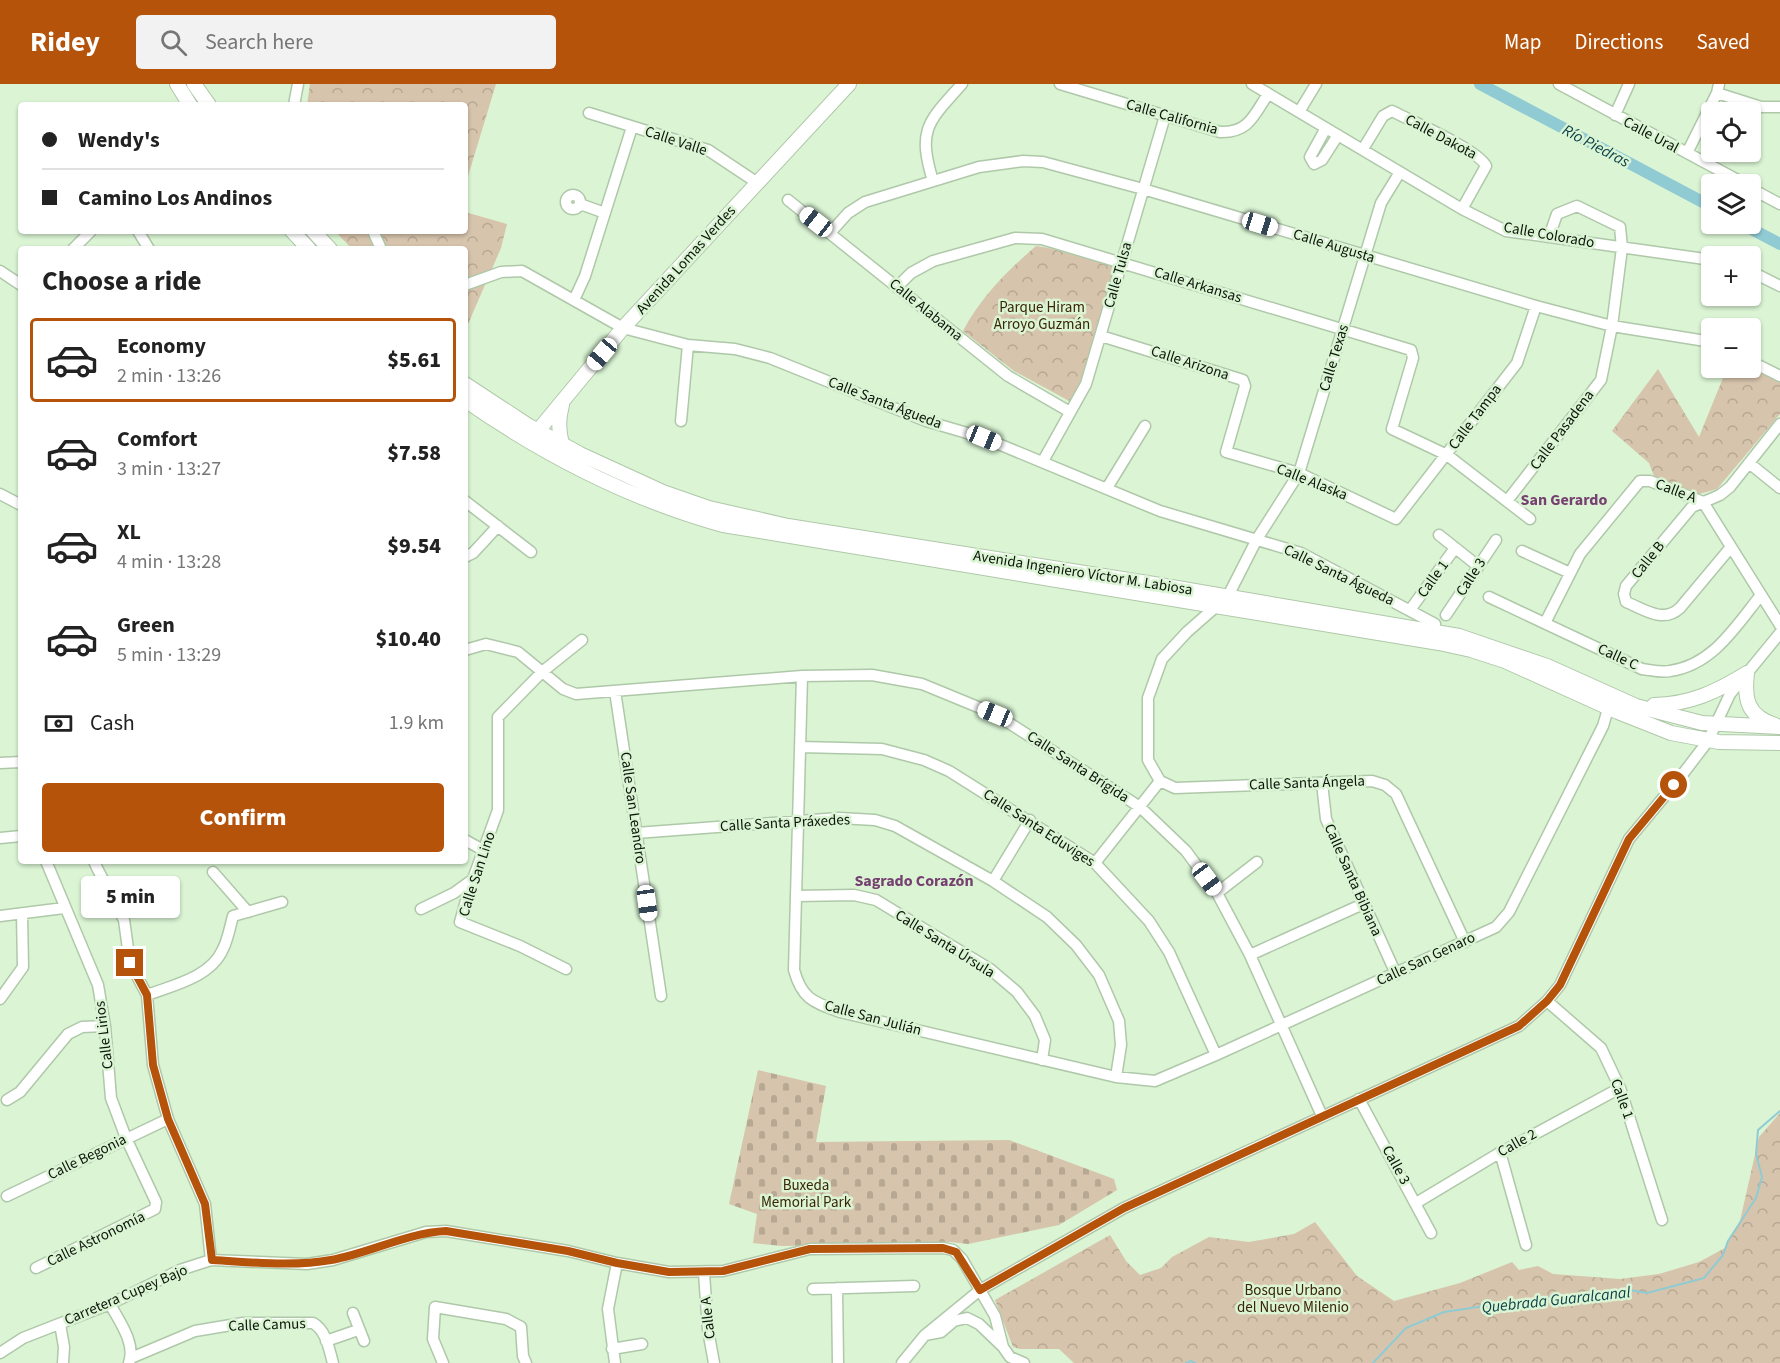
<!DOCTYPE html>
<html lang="en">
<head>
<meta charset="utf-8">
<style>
  :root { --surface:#fff; --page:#f2f2f2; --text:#222; --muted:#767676; --line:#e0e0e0; --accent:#b45309 }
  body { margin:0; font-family:"Source Sans 3",sans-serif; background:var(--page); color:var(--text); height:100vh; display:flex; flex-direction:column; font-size:22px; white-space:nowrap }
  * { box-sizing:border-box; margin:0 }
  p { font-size:20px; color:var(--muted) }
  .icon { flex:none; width:33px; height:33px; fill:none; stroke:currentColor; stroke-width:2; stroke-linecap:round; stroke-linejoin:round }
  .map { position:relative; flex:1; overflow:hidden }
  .side { position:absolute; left:18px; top:162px; width:450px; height:618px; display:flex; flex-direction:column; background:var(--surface); border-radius:6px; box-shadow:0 2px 4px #0004 }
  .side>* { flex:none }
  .hud { position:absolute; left:18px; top:18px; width:450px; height:132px; border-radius:6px; box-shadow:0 2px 4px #0004; display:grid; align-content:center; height:132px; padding:0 24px; background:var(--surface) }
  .controls { position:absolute; left:1701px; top:18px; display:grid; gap:12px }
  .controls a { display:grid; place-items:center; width:60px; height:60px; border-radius:6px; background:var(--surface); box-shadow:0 2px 4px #0004; font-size:30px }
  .end { position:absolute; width:27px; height:27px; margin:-14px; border:8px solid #b45309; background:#fff; box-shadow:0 0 0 3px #fff }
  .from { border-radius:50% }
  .bubble { position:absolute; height:42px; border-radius:6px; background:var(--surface); box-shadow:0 2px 4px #0004; font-size:20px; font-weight:800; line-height:42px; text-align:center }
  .car { position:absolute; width:18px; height:36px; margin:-18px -9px; border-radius:8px; box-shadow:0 0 4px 2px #0007; background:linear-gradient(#fff 24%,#345 0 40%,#fff 0 76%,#345 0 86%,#fff 0) }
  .hud b { display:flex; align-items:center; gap:21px; height:57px; font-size:22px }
  .hud b+b { border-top:2px solid var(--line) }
  .hud i { width:15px; height:15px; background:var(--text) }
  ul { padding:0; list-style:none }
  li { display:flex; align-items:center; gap:18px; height:84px; margin:0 12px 9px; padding:0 12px; border:3px solid transparent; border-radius:6px }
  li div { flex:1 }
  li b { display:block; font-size:22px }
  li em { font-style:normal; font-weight:800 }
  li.on { border-color:var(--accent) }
  li>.icon { width:54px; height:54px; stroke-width:1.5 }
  h2 { padding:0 24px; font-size:27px; line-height:72px }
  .pay { display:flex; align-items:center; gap:15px; height:66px; padding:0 24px; font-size:22px }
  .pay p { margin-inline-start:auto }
  .action { display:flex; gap:12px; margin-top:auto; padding:12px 24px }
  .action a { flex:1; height:69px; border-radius:6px; background:var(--accent); color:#fff; font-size:24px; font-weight:800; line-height:69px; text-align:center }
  header { display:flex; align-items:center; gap:36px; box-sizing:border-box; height:84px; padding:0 30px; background:var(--accent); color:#fff }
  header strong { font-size:28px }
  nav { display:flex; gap:33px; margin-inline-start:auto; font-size:21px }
  .search { width:420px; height:54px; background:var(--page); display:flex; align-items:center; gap:15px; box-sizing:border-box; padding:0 21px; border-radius:6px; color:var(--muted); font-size:22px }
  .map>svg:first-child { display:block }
  .forest { fill:url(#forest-crowns) }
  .cemetery { fill:url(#cemetery-stones) }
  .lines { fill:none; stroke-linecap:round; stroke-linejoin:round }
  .stream { stroke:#90cbd4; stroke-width:2 }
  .river { stroke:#90cbd4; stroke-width:12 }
  .minor-casing { stroke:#afc8a9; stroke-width:13 }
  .major-casing { stroke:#afc8a9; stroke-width:16 }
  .minor { stroke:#fff; stroke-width:10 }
  .major { stroke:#fff; stroke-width:14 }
  .route { stroke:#b45309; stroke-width:8 }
  .labels { text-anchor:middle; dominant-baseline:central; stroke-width:5; stroke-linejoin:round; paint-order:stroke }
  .street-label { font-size:15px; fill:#0b1409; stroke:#daf4d4 }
  .park-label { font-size:15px; fill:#3b2506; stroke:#daf4d4 }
  .water-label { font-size:16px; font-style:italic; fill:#0b4249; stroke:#daf4d4 }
  .neighbourhood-label { font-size:16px; font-weight:bold; fill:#764070; stroke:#daf4d4 }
</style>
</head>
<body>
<header>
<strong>Ridey</strong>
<div class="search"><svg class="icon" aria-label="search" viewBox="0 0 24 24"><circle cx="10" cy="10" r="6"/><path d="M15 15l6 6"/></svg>Search here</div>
<nav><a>Map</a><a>Directions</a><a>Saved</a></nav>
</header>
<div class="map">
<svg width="1780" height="1279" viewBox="0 0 1780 1279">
  <defs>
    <pattern id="forest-crowns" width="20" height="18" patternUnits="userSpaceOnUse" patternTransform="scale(1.5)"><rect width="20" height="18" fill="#d7c4ac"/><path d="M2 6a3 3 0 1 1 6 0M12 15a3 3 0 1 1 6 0" fill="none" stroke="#b7a893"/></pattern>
    <pattern id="cemetery-stones" width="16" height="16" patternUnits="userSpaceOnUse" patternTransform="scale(1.5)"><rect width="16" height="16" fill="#d7c4ac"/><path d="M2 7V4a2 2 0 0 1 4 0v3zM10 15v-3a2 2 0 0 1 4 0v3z" fill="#b7a893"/></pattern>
  </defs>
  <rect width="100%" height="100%" fill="#daf4d4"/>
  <path class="forest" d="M 310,0 L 496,0 L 465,102 L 465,21 L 307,21 Z
    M 465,128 L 507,140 L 501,164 L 465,247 L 465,165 L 352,165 L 335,147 L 465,147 Z
    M 1036,162 L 1049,164 L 1112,182 L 1114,187 L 1080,302 L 1071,318 L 1014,287 L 963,247 C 981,213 1007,187 1036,162 Z
    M 1751,282 L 1780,298 L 1780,330 L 1717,405 L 1699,410 L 1654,392 L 1649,379 L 1612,347 L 1658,285 L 1699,353 L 1727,284 Z
    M 1780,1029 L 1780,1279 L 1074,1279 L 1059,1265 L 1020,1265 L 1013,1263 L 995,1216 L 1110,1151 L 1126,1177 L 1140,1191 L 1161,1184 L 1172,1173 L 1209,1153 L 1249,1158 L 1294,1150 L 1315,1138 L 1357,1192 L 1394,1217 L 1460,1199 L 1512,1178 L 1519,1186 L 1538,1182 L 1553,1190 L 1620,1195 L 1659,1190 L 1699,1178 L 1725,1164 L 1740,1137 L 1759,1053 Z"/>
  <path class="cemetery" d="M 758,986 L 826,1002 L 816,1058 L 1009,1056 L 1114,1095 L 1117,1106 L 1059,1141 L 968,1160 L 950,1158 L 782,1162 L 753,1159 L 757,1130 L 729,1120 Z"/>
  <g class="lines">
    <path class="stream" d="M 1186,1279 L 1191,1277 L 1195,1279
      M 1373,1279 L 1406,1244 L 1444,1228 L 1553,1212 L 1595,1211 L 1624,1205 L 1647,1209 L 1704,1194 L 1723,1171 L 1728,1157 L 1756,1114 L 1762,1093 L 1756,1070 L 1758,1046 L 1780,1027"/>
    <path class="river" d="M 1480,0 L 1712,123
      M 1742,140 L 1780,160"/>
    <g class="minor-casing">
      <path id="minor" d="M 1060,0 L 1220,48 C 1249,49 1254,31 1268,10
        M 1252,0 L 1462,125 L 1506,147 L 1712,176
        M 1559,0 L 1745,100
        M 1717,9 L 1761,23 L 1780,23
        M 294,21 L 298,0
        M 1299,28 L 1316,0
        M 589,29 L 708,66 L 756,98
        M 1615,31 L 1629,0
        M 1326,44 L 1310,73 L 1314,80 L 1322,76 L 1338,51
        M 1363,65 L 1383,32 L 1392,27 C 1411,37 1479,66 1486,82 L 1462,125
        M 1687,69 L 1717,9 L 1719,0
        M 933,97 C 917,45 928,38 962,0
        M 1750,104 L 1780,120
        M566 118a7 7 0 1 1 14 0a7 7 0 1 1-14 0Z
        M 788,116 L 1008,292 L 1070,328
        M 580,120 L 605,129
        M 138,147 L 149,165
        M 373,147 L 381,165
        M 830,149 L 848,129 L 865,118 L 979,83 L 1023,77 L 1043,78 L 1143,105 L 1536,222 L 1612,242 L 1712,258
        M 73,165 L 91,147
        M 0,187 L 21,201
        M 1750,187 L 1780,202
        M 465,201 L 501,188 L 522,187 L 623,244 L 688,261 L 735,265 L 770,274 L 926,337 L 984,354 L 1160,427 L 1301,469 L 1435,540
        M 897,203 L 911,189 L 933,177 L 1015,154 L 1042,155 L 1411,266 L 1413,274 L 1392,345 L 1447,371 L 1530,435
        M 574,216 L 585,192 L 632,43
        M 1101,252 L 1243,296 L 1245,302 L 1226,368 L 1299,389 L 1396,435 L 1517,279 L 1536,222
        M 1750,277 L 1780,292
        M 681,337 L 688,261
        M 1043,377 L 1086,300 L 1165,32
        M 1749,379 L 1780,404
        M 1107,404 L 1145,342
        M 0,410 L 21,421
        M 465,417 L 531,468
        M 1507,417 L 1601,296 L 1612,242 L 1622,164 L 1620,143 L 1577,122 L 1557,130 L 1549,153
        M 1439,451 L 1478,482
        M 1731,463 L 1680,524 C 1663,540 1644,525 1626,518 L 1624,510 L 1626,502 L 1692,423 L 1720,411 L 1730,403 L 1780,340
        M 1522,467 L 1570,489
        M 465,473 L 473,469 L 498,442
        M 1489,513 L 1642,585 C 1651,586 1661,589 1670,587 C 1713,581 1736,542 1761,511
        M 1410,526 L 1455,464
        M 1446,531 L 1496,456
        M 1545,539 L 1580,470 L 1640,397 L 1650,397 L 1703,418 L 1780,541
        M 465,566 L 486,560 L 518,568 L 563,605 L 576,610 L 802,592 L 872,591 L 922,600 L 995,630 L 1140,723 L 1186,767 L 1217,809 L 1250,871 L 1322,1032
        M 802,592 L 794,886 C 802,915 813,918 840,928 L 1116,993 L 1155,997 L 1216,971 L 1496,843 L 1509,828 L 1603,642 L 1610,618
        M 615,607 L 661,912
        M 800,663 L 882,665 L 924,676 L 949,687 L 1095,779 L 1149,837 L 1169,868 L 1216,971
        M 0,679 L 21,678
        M 1160,697 L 1148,676 L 1148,614 L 1162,575 L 1187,548 L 1228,512 L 1257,455 L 1299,389 L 1381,119 L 1400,88
        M 1160,697 L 1175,704 L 1372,697 L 1385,701 L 1396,710 L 1465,858
        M 1322,699 L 1326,735 L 1396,890
        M 636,749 L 839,734 L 875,736 L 895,742 L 993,797 L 1047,833 L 1076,861 L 1099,891 L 1119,937 L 1121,961 L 1116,993
        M 0,754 L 21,752
        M 465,756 L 483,766
        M 94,777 L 97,784 L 124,836 L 130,879 L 147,911 L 153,981 L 168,1035 L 205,1120 L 211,1176
        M 1095,779 L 1160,697
        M 213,788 L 248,828
        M 993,797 L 1030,736
        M 1217,809 L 1257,778
        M 796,812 L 854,811 L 876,816 L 990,885 L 1017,908 L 1035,932 L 1045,956 L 1042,976
        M 421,825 L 454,809 L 472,796
        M 0,832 L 64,824
        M 1250,871 L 1363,820
        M 566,885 L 520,862 L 460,838 L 469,806 L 498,726 L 498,633 L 542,588 L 582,556
        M 147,911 C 174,901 211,893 223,865 C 228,855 230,843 233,832 L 282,818
        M 0,915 L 23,883 L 22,830
        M 1547,917 L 1601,964 L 1620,1004 L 1662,1136
        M 1359,1015 L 1431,1149
        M 7,1016 L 20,1008 L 68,950 L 82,943 L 105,942
        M 1500,1068 L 1526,1161
        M 7,1112 L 168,1035
        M 1416,1119 L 1496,1071 L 1620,1004
        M 36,1184 L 155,1125 L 156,1118 L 126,1054 L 111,1014 L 105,942 L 98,901 L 46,777
        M 704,1189 L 708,1246 L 714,1279
        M 837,1204 L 838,1279
        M 813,1205 L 914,1202
        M 110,1220 C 119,1237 136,1259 129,1279
        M 353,1229 L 364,1257
        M 60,1240 L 64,1263 L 63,1279
        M 925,1251 L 941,1248 L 954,1237 L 967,1234 L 979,1240 L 1002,1262
        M 326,1257 L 358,1246
        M 612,1265 L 642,1260
        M 0,1269 L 23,1254 L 110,1220 L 180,1186 L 211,1176 L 307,1180 L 333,1176 L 426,1148 L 446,1147 L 568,1167 L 617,1179 L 669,1188 L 723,1187 L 810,1165 L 943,1164 L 953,1166 L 962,1175 L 995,1232 L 1003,1263 L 1010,1273 L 1024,1279
        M 131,1274 L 195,1247 L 243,1239 L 313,1239 C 326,1246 329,1265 333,1279
        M 443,1279 L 433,1255 L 435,1223 L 506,1235 L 521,1243 L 523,1272 L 526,1279
        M 615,1279 L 608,1225 L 617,1179
        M 902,1279 L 925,1251 L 980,1206 L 1124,1124 L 1519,942 L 1547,917 L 1560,901 L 1629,755 L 1682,691 L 1708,657 L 1730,610 L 1780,549"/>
    </g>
    <g class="major-casing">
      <path id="major" d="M 177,0 L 190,21
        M 194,0 L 209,21
        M 292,147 L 309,165
        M 313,147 L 330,165
        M 465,300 L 529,342 L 580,370 L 663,408 L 709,424 L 788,442 L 1148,499 L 1459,552 L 1547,582 L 1636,622 L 1702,639 L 1780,643
        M 465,316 C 544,371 629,415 723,441 L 1439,559 L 1471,566 L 1505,577 L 1618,628 L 1671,649 L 1719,658 L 1780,659
        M 562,321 C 558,335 558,346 562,360
        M 532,354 L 623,244 L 849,0
        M 1747,589 C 1744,615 1747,632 1775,641
        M 1654,621 C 1691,620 1716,608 1747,589"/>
    </g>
    <use href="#minor" class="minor"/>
    <use href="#major" class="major"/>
  </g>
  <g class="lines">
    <path class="route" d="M 130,879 L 147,911 L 153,981 L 168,1035 L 205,1120 L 212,1176 C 251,1178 292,1183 331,1176 C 370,1169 406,1149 446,1147 L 568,1167 L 617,1179 L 669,1188 L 723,1187 L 810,1165 L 943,1164 L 956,1168 L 980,1206 L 1124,1124 L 1519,942 L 1547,917 L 1560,901 L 1629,755 L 1674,701"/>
  </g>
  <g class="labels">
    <g class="street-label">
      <text transform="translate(1172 33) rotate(16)">Calle California</text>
      <text transform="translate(1651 51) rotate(28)">Calle Ural</text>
      <text transform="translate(1441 53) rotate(28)">Calle Dakota</text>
      <text transform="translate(676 57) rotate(18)">Calle Valle</text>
      <text transform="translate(1549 151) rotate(10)">Calle Colorado</text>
      <text transform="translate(1334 162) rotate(17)">Calle Augusta</text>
      <text transform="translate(686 176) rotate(-48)">Avenida Lomas Verdes</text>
      <text transform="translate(1118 191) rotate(-74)">Calle Tulsa</text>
      <text transform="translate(1198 201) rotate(17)">Calle Arkansas</text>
      <text transform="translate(926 226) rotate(39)">Calle Alabama</text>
      <text transform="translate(1334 274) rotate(-73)">Calle Texas</text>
      <text transform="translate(1190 279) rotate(18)">Calle Arizona</text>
      <text transform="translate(885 319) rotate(21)">Calle Santa Águeda</text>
      <text transform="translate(1475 333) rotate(-53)">Calle Tampa</text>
      <text transform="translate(1562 346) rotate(-53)">Calle Pasadena</text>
      <text transform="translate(1312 398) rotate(22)">Calle Alaska</text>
      <text transform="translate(1676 407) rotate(21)">Calle A</text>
      <text transform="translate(1648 476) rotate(-51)">Calle B</text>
      <text transform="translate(1083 489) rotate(9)">Avenida Ingeniero Víctor M. Labiosa</text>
      <text transform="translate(1339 491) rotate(26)">Calle Santa Águeda</text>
      <text transform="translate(1471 493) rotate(-57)">Calle 3</text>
      <text transform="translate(1433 495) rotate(-54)">Calle 1</text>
      <text transform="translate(1618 573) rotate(25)">Calle C</text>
      <text transform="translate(1078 683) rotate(33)">Calle Santa Brígida</text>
      <text transform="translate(1307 699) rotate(-2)">Calle Santa Ángela</text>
      <text transform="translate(633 724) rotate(82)">Calle San Leandro</text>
      <text transform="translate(785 739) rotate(-3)">Calle Santa Práxedes</text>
      <text transform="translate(1039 744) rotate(33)">Calle Santa Eduviges</text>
      <text transform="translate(477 790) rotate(-72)">Calle San Lino</text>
      <text transform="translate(1353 796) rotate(66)">Calle Santa Bibiana</text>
      <text transform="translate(945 860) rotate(32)">Calle Santa Úrsula</text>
      <text transform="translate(1426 875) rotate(-25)">Calle San Genaro</text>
      <text transform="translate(873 934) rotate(15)">Calle San Julián</text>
      <text transform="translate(104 951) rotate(-97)">Calle Lirios</text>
      <text transform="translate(1622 1015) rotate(70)">Calle 1</text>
      <text transform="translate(1517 1059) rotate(-29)">Calle 2</text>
      <text transform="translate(87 1073) rotate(-26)">Calle Begonia</text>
      <text transform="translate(1396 1081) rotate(61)">Calle 3</text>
      <text transform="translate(96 1155) rotate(-26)">Calle Astronomía</text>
      <text transform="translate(126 1211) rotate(-23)">Carretera Cupey Bajo</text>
      <text transform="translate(708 1234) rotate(-96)">Calle A</text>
      <text transform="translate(267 1241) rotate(-2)">Calle Camus</text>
    </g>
    <g class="park-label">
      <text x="1042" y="223">Parque Hiram<tspan x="1042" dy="17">Arroyo Guzmán</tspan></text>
      <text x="806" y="1101">Buxeda<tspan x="806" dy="17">Memorial Park</tspan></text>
      <text x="1293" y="1206">Bosque Urbano<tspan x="1293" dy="17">del Nuevo Milenio</tspan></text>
    </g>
    <g class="water-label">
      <text transform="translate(1596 62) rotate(28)">Río Piedras</text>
      <text transform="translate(1556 1216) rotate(-6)">Quebrada Guaralcanal</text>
    </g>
    <g class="neighbourhood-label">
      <text x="1564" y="416">San Gerardo</text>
      <text x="914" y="797">Sagrado Corazón</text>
    </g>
  </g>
</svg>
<div class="controls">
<a><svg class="icon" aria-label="locate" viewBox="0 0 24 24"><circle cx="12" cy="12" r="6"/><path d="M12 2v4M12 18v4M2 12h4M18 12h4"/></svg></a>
<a><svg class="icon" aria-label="layers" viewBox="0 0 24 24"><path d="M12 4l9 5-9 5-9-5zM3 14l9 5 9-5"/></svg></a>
<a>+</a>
<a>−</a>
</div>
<i class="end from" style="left:1674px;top:701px"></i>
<i class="end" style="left:130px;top:879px"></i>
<div class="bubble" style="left:81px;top:792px;width:99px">5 min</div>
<i class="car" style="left:816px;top:138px;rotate:308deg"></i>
<i class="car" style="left:1260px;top:140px;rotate:107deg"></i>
<i class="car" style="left:602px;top:270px;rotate:220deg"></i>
<i class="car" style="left:984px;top:354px;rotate:112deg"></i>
<i class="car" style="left:995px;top:630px;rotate:292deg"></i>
<i class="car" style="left:1207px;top:795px;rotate:143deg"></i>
<i class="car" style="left:647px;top:819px;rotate:172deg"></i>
<div class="hud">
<b><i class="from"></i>Wendy's</b>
<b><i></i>Camino Los Andinos</b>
</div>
<section class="side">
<h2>Choose a ride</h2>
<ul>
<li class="on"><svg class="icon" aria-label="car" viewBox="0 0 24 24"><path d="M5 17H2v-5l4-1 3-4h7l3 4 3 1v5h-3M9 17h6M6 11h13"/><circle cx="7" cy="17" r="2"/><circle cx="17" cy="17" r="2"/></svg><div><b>Economy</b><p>2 min · 13:26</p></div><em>$5.61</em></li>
<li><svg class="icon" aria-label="car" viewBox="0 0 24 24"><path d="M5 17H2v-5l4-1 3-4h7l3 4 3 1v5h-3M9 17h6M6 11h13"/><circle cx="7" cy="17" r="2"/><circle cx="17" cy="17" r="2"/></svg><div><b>Comfort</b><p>3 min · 13:27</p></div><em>$7.58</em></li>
<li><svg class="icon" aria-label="car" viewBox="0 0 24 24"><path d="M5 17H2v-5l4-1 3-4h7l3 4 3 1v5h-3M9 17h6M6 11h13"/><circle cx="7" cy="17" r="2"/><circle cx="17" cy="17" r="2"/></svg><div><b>XL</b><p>4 min · 13:28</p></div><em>$9.54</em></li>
<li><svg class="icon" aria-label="car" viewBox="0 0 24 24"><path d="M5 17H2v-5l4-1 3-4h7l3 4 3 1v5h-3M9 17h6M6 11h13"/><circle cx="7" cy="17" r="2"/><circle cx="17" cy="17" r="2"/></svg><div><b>Green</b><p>5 min · 13:29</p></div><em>$10.40</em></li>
</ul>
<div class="pay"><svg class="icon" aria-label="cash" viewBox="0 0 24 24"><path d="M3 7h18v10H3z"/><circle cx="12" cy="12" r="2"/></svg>Cash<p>1.9 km</p></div>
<div class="action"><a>Confirm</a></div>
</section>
</div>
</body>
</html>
